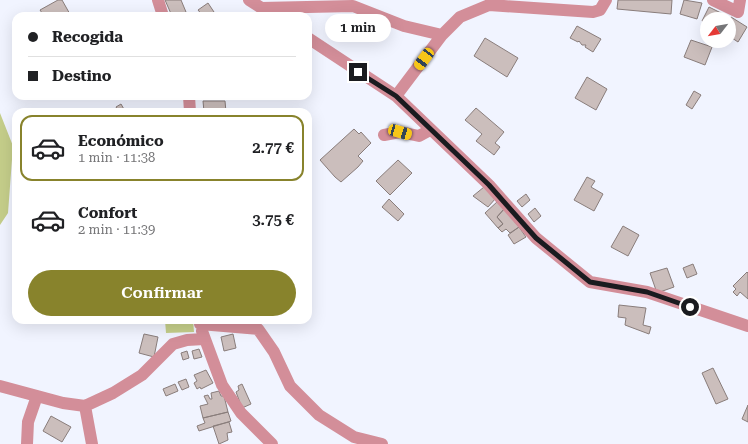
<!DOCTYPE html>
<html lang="es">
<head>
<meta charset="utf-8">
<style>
  :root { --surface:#fff; --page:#f2f2f2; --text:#202124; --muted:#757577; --line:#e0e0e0; --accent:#88832c }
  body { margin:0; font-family:"Roboto Serif",serif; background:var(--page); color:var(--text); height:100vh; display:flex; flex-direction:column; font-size:15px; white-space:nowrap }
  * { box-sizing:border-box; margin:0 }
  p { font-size:13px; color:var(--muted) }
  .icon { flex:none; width:22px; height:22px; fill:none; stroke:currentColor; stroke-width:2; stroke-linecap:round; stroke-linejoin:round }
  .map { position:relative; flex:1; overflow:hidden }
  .panel { position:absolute; left:12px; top:108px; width:300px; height:216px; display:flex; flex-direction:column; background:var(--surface); border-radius:12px; box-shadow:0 4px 16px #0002 }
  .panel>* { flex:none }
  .hud { position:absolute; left:12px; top:12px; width:300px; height:88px; border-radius:12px; box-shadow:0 4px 16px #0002; display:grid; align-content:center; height:88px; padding:0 16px; background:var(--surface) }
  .needle { width:26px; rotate:239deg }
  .tools { position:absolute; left:700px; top:12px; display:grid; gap:8px }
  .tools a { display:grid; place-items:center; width:36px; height:36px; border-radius:50%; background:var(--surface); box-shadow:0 4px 16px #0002; font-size:20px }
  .end { position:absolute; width:18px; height:18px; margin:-9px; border:5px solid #1a1b1f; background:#fff; box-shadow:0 0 0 2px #fff }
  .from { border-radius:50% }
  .bubble { position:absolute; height:28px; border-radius:14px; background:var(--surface); box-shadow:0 4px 16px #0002; font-size:13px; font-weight:600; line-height:28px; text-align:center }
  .car { position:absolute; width:12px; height:24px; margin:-12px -6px; border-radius:5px; box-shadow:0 0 3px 1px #0007; background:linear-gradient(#f5c518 24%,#345 0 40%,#f5c518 0 76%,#345 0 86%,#f5c518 0) }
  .hud b { display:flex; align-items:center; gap:14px; height:38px; font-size:15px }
  .hud b+b { border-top:1px solid var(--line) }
  .hud i { width:10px; height:10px; background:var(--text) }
  ul { padding:7px 0 0; list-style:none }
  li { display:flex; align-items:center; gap:12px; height:66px; margin:0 8px 6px; padding:0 8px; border:2px solid transparent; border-radius:12px }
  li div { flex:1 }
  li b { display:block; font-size:15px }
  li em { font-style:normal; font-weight:600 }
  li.on { border-color:var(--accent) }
  li>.icon { width:36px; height:36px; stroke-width:1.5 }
  .primary-button { display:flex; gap:8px; margin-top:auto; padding:8px 16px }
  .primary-button a { flex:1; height:46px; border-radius:24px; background:var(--accent); color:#fff; font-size:16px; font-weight:600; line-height:46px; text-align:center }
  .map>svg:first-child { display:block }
  .green { fill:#c5ce8a }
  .building { fill:#cbbebc; stroke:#897d7b }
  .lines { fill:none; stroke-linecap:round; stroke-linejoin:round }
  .minor { stroke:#d38e99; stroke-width:12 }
  .route { stroke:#1a1b1f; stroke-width:5 }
</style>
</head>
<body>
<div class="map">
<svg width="748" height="444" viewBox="0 0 748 444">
  <rect width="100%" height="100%" fill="#f1f4ff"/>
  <path class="green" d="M 0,113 L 13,146 L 8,213 L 0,225 Z
    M 165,320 L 193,320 L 194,332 L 166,333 Z"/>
  <path class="building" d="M 58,0 L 62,0 L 71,16 L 44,16 L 40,10 Z
    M 165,0 L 181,0 L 186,12 L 177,16 L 172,16 Z
    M 618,0 L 672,0 L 671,14 L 617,9 Z
    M 684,0 L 702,3 L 697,19 L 680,14 Z
    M 208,3 L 214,12 L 208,16 L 203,16 L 198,10 Z
    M 709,7 L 723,14 L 720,19 L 707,19 L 707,23 L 702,21 Z
    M 731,17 L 747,27 L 738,42 L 729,36 L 729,20 Z
    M 577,26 L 601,39 L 593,52 L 585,47 L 586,45 L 582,45 L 579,41 L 578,42 L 570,38 Z
    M 485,38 L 518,58 L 507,77 L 474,56 Z
    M 691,40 L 712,47 L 705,65 L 684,57 Z
    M 587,77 L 607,89 L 596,110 L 575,98 Z
    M 694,91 L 701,95 L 692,109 L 686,105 Z
    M 203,101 L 225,101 L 226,112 L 204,112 Z
    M 121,104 L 125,111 L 119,112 L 116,107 Z
    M 476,108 L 504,132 L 495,143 L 500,147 L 494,155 L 476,141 L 482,134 L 465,120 Z
    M 354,129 L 359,134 L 361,132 L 371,143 L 358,156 L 363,161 L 358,167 L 341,182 L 335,177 L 320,160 Z
    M 398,160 L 412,173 L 390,195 L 376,181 Z
    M 587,177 L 595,181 L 591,187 L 603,194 L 594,211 L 574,200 Z
    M 484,187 L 496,198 L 488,207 L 473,196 Z
    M 526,194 L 530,200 L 522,207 L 517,201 Z
    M 389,199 L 404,214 L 398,221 L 382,207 Z
    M 498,201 L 505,208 L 497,217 L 503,224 L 498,228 L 485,213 Z
    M 535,208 L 541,216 L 534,222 L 528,214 Z
    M 504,209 L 519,227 L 510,233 L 506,229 L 502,232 L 498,228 L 503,224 L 497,217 Z
    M 623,226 L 639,235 L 628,256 L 611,247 Z
    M 519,227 L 526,237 L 514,244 L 508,235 Z
    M 693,264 L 697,274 L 687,278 L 683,268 Z
    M 667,268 L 674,287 L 657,293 L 650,273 Z
    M 747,272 L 748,273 L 748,299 L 740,292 L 737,296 L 733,292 L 736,289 L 733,286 Z
    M 619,305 L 646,308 L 643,325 L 651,327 L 649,334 L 625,325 L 626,318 L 618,317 Z
    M 144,334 L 158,337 L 154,357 L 139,353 Z
    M 233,334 L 236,348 L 224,351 L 221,337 Z
    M 199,349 L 202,357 L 194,359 L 192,351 Z
    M 187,351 L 189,358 L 183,360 L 181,353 Z
    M 713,368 L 728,399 L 716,404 L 702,373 Z
    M 206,370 L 213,383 L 201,389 L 200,387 L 197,389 L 194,383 L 197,381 L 194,375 Z
    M 186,379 L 189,387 L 182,390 L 178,382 Z
    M 175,384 L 178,391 L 166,396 L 163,389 Z
    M 242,384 L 251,404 L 242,408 L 236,392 L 239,390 L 238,386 Z
    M 219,391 L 221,396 L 224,396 L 228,412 L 203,418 L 200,406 L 208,404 L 204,396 L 208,395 L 210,399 L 212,399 L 211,393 Z
    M 748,405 L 748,422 L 742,419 Z
    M 228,412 L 231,421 L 199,431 L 197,426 L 205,423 L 203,418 Z
    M 51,416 L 71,427 L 62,442 L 43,431 Z
    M 229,422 L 232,432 L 227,433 L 228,440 L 219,444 L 213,426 Z"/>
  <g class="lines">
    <path class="minor" d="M 158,0 L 163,16
      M 249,0 L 274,16
      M 713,0 L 738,12 L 740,0
      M 261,8 L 353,6 L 404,26 L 442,35 L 460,17 L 489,5 L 593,12 L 600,10 L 606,0
      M 308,38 L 396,96 L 489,185 L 536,238 L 590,282 L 647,292 L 748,326
      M 189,96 L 190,112
      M 396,96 L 442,35
      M 384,135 L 400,132 L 419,136 L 430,130
      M 200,324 L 258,329 L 274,352 L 290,386 L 319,415 L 354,437 L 382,444
      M 202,331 L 222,385 L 241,413 L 272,444
      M 0,386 L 63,403 L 85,406 L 113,393 L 142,375 L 173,344 L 187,340 L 204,339
      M 85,406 L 92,444
      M 27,444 L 28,422 L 37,396"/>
  </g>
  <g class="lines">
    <path class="route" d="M 358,72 L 396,96 L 489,185 L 536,238 L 590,282 L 647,292 L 690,307"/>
  </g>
</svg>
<div class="tools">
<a><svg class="needle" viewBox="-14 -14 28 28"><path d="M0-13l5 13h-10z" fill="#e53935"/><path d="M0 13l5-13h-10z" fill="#757577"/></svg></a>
</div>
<i class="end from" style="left:690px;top:307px"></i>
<i class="end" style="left:358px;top:72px"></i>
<div class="bubble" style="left:325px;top:14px;width:66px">1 min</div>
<i class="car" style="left:424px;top:59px;rotate:217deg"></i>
<i class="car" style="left:400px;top:132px;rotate:106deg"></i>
<div class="hud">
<b><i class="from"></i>Recogida</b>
<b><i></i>Destino</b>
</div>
<section class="panel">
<ul>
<li class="on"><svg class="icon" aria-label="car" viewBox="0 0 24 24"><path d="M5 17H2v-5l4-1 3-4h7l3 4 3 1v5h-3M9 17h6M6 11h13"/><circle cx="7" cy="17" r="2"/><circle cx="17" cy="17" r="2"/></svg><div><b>Económico</b><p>1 min · 11:38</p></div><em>2.77 €</em></li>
<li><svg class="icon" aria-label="car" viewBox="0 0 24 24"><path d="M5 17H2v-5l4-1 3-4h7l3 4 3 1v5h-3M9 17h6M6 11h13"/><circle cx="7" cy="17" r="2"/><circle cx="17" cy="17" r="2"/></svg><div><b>Confort</b><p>2 min · 11:39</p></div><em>3.75 €</em></li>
</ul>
<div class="primary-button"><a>Confirmar</a></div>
</section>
</div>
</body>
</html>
